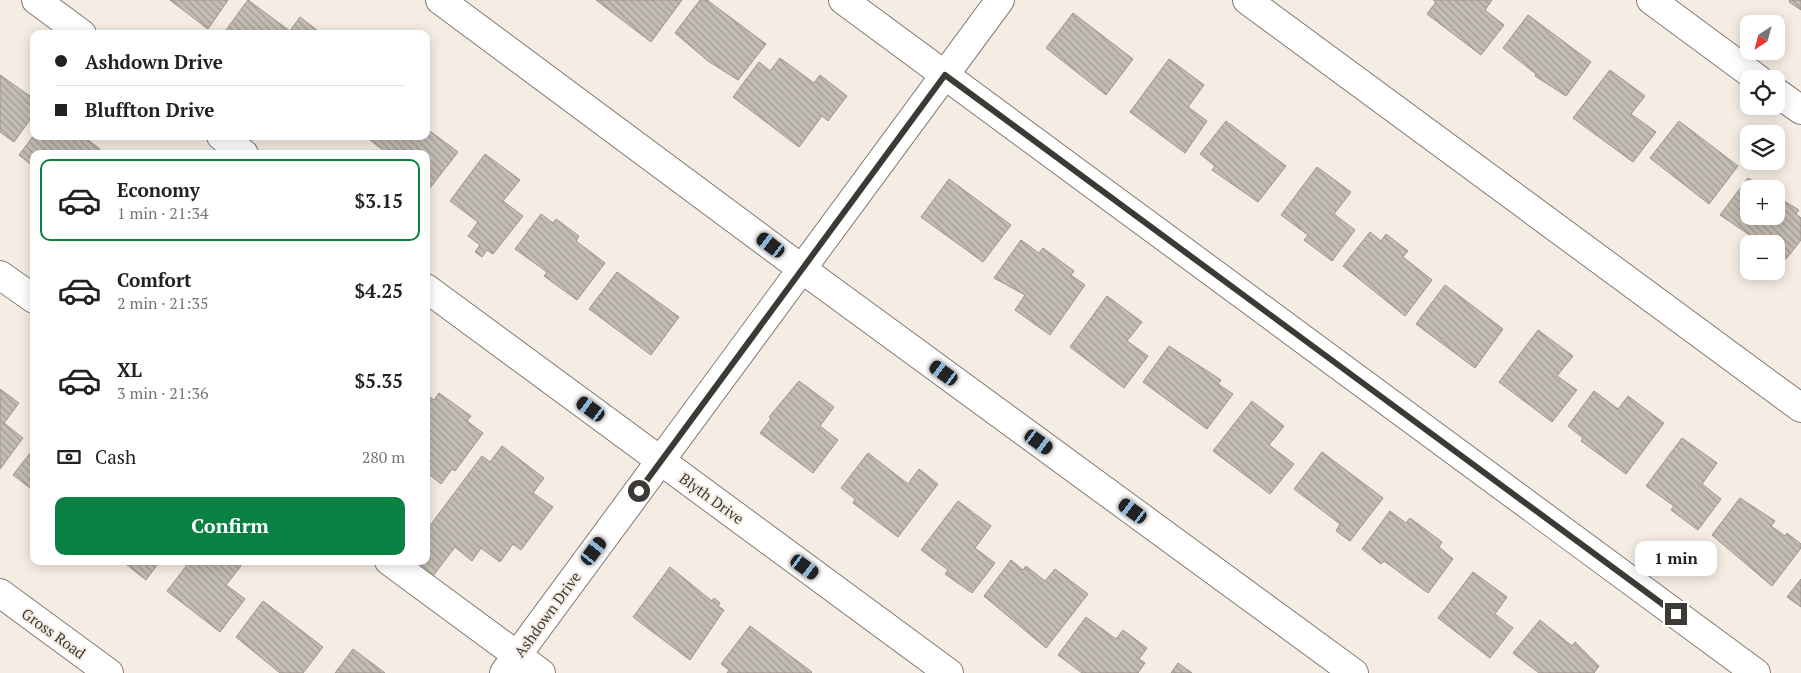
<!DOCTYPE html>
<html lang="en">
<head>
<meta charset="utf-8">
<style>
  :root { --surface:#fff; --page:#f6f6f6; --text:#222; --muted:#767676; --line:#e0e0e0; --accent:#0b8043 }
  body { margin:0; font-family:"PT Serif",serif; background:var(--page); color:var(--text); height:100vh; display:flex; flex-direction:column; font-size:19px; white-space:nowrap }
  * { box-sizing:border-box; margin:0 }
  p { font-size:16px; color:var(--muted) }
  .icon { flex:none; width:28px; height:28px; fill:none; stroke:currentColor; stroke-width:2; stroke-linecap:round; stroke-linejoin:round }
  .map { position:relative; flex:1; overflow:hidden }
  .drawer { position:absolute; left:30px; top:150px; width:400px; height:415px; display:flex; flex-direction:column; background:var(--surface); border-radius:10px; box-shadow:0 2px 12px #0003 }
  .drawer>* { flex:none }
  .banner { position:absolute; left:30px; top:30px; width:400px; height:110px; border-radius:10px; box-shadow:0 2px 12px #0003; display:grid; align-content:center; height:110px; padding:0 25px; background:var(--surface) }
  .needle { width:32px; rotate:216deg }
  .buttons { position:absolute; left:1740px; top:15px; display:grid; gap:10px }
  .buttons a { display:grid; place-items:center; width:45px; height:45px; border-radius:10px; background:var(--surface); box-shadow:0 2px 12px #0003; font-size:25px }
  .end { position:absolute; width:22px; height:22px; margin:-11px; border:6px solid #3d3a36; background:#fff; box-shadow:0 0 0 2px #fff }
  .from { border-radius:50% }
  .bubble { position:absolute; height:35px; border-radius:10px; background:var(--surface); box-shadow:0 2px 12px #0003; font-size:16px; font-weight:700; line-height:35px; text-align:center }
  .car { position:absolute; width:15px; height:30px; margin:-15px -8px; border-radius:6px; box-shadow:0 0 4px 1px #0007; background:linear-gradient(#222 24%,#8ab4d8 0 40%,#222 0 76%,#8ab4d8 0 86%,#222 0) }
  .banner b { display:flex; align-items:center; gap:18px; height:48px; font-size:19px }
  .banner b+b { border-top:1px solid var(--line) }
  .banner i { width:12px; height:12px; background:var(--text) }
  ul { padding:9px 0 0; list-style:none }
  li { display:flex; align-items:center; gap:15px; height:82px; margin:0 10px 8px; padding:0 15px; border:2px solid transparent; border-radius:10px }
  li div { flex:1 }
  li b { display:block; font-size:19px }
  li em { font-style:normal; font-weight:700 }
  li.on { border-color:var(--accent) }
  li>.icon { width:45px; height:45px; stroke-width:1.5 }
  .pay { display:flex; align-items:center; gap:12px; height:55px; padding:0 25px; font-size:19px }
  .pay p { margin-inline-start:auto }
  .cta { display:flex; gap:10px; margin-top:auto; padding:10px 25px }
  .cta a { flex:1; height:58px; border-radius:10px; background:var(--accent); color:#fff; font-size:20px; font-weight:700; line-height:58px; text-align:center }
  .map>svg:first-child { display:block }
  .building { fill:url(#building-back-hatch); stroke:#9d958d }
  .lines { fill:none; stroke-linecap:round; stroke-linejoin:round }
  .minor-casing { stroke:#827b73; stroke-width:30 }
  .minor { stroke:#fff; stroke-width:28 }
  .route { stroke:#3d3a36; stroke-width:6 }
  .labels { text-anchor:middle; dominant-baseline:central; stroke-width:4; stroke-linejoin:round; paint-order:stroke }
  .street-label { font-size:15px; fill:#3d3a36; stroke:#f5ede4 }
</style>
</head>
<body>
<div class="map">
<svg width="1801" height="673" viewBox="0 0 1801 673">
  <defs>
    <pattern id="building-back-hatch" width="6" height="6" patternUnits="userSpaceOnUse" patternTransform="scale(1.25)"><rect width="6" height="6" fill="#c4bdb4"/><path d="M-1 5l2 2M0 0l6 6M5-1l2 2" fill="none" stroke="#a09b93"/></pattern>
  </defs>
  <rect width="100%" height="100%" fill="#f5ede4"/>
  <path class="building" d="M 170,0 L 228,0 L 208,29 Z
    M 248,0 L 290,31 L 300,17 L 318,31 L 316,34 L 223,34 Z
    M 596,0 L 682,0 L 651,42 Z
    M 700,0 L 707,0 L 766,44 L 738,80 L 708,61 L 675,33 Z
    M 1433,0 L 1492,0 L 1485,10 L 1504,25 L 1481,55 L 1427,14 L 1436,2 Z
    M 1790,0 L 1801,0 L 1801,10 L 1789,2 Z
    M 1073,13 L 1133,59 L 1106,95 L 1046,48 Z
    M 1528,15 L 1591,62 L 1566,96 L 1535,76 L 1536,74 L 1503,48 Z
    M 780,58 L 814,83 L 820,75 L 847,96 L 828,121 L 822,116 L 799,147 L 733,97 L 759,62 L 770,71 Z
    M 1169,59 L 1204,85 L 1188,107 L 1207,121 L 1185,153 L 1130,112 Z
    M 1610,70 L 1645,96 L 1631,114 L 1656,132 L 1633,162 L 1573,118 Z
    M 0,75 L 34,99 L 34,114 L 14,142 L 0,132 Z
    M 1226,121 L 1286,166 L 1258,202 L 1212,170 L 1215,166 L 1200,154 Z
    M 1679,121 L 1738,166 L 1709,204 L 1650,158 Z
    M 426,128 L 458,152 L 430,188 L 426,186 L 426,154 L 388,154 L 370,140 L 373,136 L 426,136 Z
    M 34,135 L 83,136 L 100,149 L 97,154 L 34,154 L 34,167 L 19,155 Z
    M 485,154 L 520,180 L 503,201 L 523,216 L 493,254 L 487,250 L 482,257 L 475,252 L 480,245 L 468,236 L 478,222 L 450,201 Z
    M 1317,167 L 1351,192 L 1334,214 L 1355,230 L 1332,261 L 1304,240 L 1308,235 L 1281,215 Z
    M 1748,178 L 1766,189 L 1749,189 L 1749,216 L 1776,216 L 1776,196 L 1799,210 L 1796,214 L 1801,218 L 1801,240 L 1786,259 L 1776,253 L 1776,244 L 1763,244 L 1720,215 Z
    M 949,179 L 1011,225 L 983,262 L 921,217 Z
    M 541,214 L 553,223 L 556,219 L 579,236 L 576,241 L 605,263 L 577,300 L 544,276 L 547,272 L 515,249 Z
    M 1370,232 L 1381,241 L 1386,234 L 1408,251 L 1403,257 L 1432,280 L 1405,316 L 1343,266 Z
    M 1021,240 L 1039,253 L 1043,248 L 1074,271 L 1071,275 L 1085,285 L 1050,335 L 1015,310 L 1025,295 L 994,278 Z
    M 617,272 L 679,317 L 651,355 L 589,309 Z
    M 1445,285 L 1503,329 L 1475,368 L 1416,324 Z
    M 1107,296 L 1142,322 L 1127,341 L 1148,356 L 1124,388 L 1070,347 Z
    M 1538,330 L 1573,356 L 1557,376 L 1577,390 L 1552,422 L 1499,382 Z
    M 1169,346 L 1221,380 L 1218,384 L 1233,394 L 1207,429 L 1143,382 Z
    M 799,381 L 834,407 L 820,426 L 838,440 L 813,473 L 760,433 L 771,419 L 769,417 Z
    M 0,389 L 19,403 L 4,423 L 23,438 L 0,469 Z
    M 1594,391 L 1618,409 L 1628,396 L 1664,423 L 1626,474 L 1581,441 L 1583,438 L 1568,426 Z
    M 439,393 L 471,416 L 467,421 L 483,433 L 455,471 L 452,469 L 441,484 L 426,472 L 426,394 L 434,400 Z
    M 1252,401 L 1284,426 L 1269,445 L 1294,464 L 1270,494 L 1213,451 Z
    M 1682,438 L 1717,463 L 1702,484 L 1721,499 L 1698,530 L 1671,510 L 1674,506 L 1646,486 Z
    M 502,446 L 544,478 L 533,493 L 553,507 L 521,550 L 513,544 L 500,562 L 481,548 L 472,561 L 455,547 L 433,576 L 413,561 L 426,561 L 426,524 L 429,527 L 482,456 L 490,462 Z
    M 34,448 L 34,491 L 13,475 Z
    M 1322,452 L 1383,498 L 1350,541 L 1336,531 L 1340,524 L 1294,489 Z
    M 868,453 L 908,484 L 919,469 L 938,484 L 898,537 L 853,503 L 855,499 L 841,488 Z
    M 1740,498 L 1775,521 L 1771,526 L 1785,536 L 1787,533 L 1801,544 L 1801,548 L 1772,586 L 1712,535 Z
    M 958,501 L 991,526 L 975,548 L 995,563 L 972,593 L 945,574 L 948,570 L 921,550 Z
    M 1390,511 L 1406,523 L 1410,518 L 1442,542 L 1439,547 L 1453,559 L 1428,593 L 1384,561 L 1381,564 L 1362,549 Z
    M 1011,560 L 1023,570 L 1026,566 L 1045,581 L 1055,569 L 1088,594 L 1046,648 L 984,596 Z
    M 122,561 L 160,561 L 146,580 Z
    M 190,561 L 235,561 L 241,566 L 226,585 L 245,599 L 220,632 L 167,591 Z
    M 670,567 L 712,601 L 714,598 L 720,603 L 718,606 L 724,610 L 690,660 L 633,617 Z
    M 1473,572 L 1507,597 L 1495,614 L 1513,628 L 1490,658 L 1438,618 Z
    M 1801,579 L 1801,607 L 1787,597 Z
    M 263,601 L 323,647 L 303,673 L 280,673 L 236,637 Z
    M 1086,617 L 1116,639 L 1123,630 L 1147,648 L 1139,659 L 1145,663 L 1138,673 L 1082,673 L 1058,655 Z
    M 1540,620 L 1572,646 L 1575,642 L 1599,666 L 1594,673 L 1539,673 L 1513,653 Z
    M 750,626 L 812,672 L 811,673 L 727,673 L 729,670 L 721,664 Z
    M 353,649 L 385,673 L 335,673 Z
    M 1178,663 L 1192,673 L 1171,673 Z"/>
  <g class="lines">
    <g class="minor-casing">
      <path id="minor" d="M 36,0 L 82,34
        M 440,0 L 802,269 L 1354,673
        M 843,0 L 1756,673
        M 1247,0 L 1801,408
        M 1651,0 L 1758,79
        M 1776,92 L 1801,110
        M 221,136 L 244,154
        M 0,275 L 34,299
        M 426,288 L 949,673
        M 389,561 L 541,673
        M 0,593 L 109,673
        M 504,673 L 1000,0"/>
    </g>
    <use href="#minor" class="minor"/>
  </g>
  <g class="lines">
    <path class="route" d="M 639,491 L 945,75 L 1676,614"/>
  </g>
  <g class="labels">
    <g class="street-label">
      <text transform="translate(712 498) rotate(36)">Blyth Drive</text>
      <text transform="translate(547 614) rotate(-54)">Ashdown Drive</text>
      <text transform="translate(54 633) rotate(36)">Gross Road</text>
    </g>
  </g>
</svg>
<div class="buttons">
<a><svg class="needle" viewBox="-14 -14 28 28"><path d="M0-13l5 13h-10z" fill="#e53935"/><path d="M0 13l5-13h-10z" fill="#767676"/></svg></a>
<a><svg class="icon" aria-label="locate" viewBox="0 0 24 24"><circle cx="12" cy="12" r="6"/><path d="M12 2v4M12 18v4M2 12h4M18 12h4"/></svg></a>
<a><svg class="icon" aria-label="layers" viewBox="0 0 24 24"><path d="M12 4l9 5-9 5-9-5zM3 14l9 5 9-5"/></svg></a>
<a>+</a>
<a>−</a>
</div>
<i class="end from" style="left:639px;top:491px"></i>
<i class="end" style="left:1676px;top:614px"></i>
<div class="bubble" style="left:1635px;top:541px;width:82px">1 min</div>
<i class="car" style="left:771px;top:245px;rotate:307deg"></i>
<i class="car" style="left:944px;top:373px;rotate:306deg"></i>
<i class="car" style="left:591px;top:409px;rotate:306deg"></i>
<i class="car" style="left:1039px;top:442px;rotate:126deg"></i>
<i class="car" style="left:1133px;top:511px;rotate:306deg"></i>
<i class="car" style="left:594px;top:551px;rotate:37deg"></i>
<i class="car" style="left:805px;top:567px;rotate:126deg"></i>
<div class="banner">
<b><i class="from"></i>Ashdown Drive</b>
<b><i></i>Bluffton Drive</b>
</div>
<section class="drawer">
<ul>
<li class="on"><svg class="icon" aria-label="car" viewBox="0 0 24 24"><path d="M5 17H2v-5l4-1 3-4h7l3 4 3 1v5h-3M9 17h6M6 11h13"/><circle cx="7" cy="17" r="2"/><circle cx="17" cy="17" r="2"/></svg><div><b>Economy</b><p>1 min · 21:34</p></div><em>$3.15</em></li>
<li><svg class="icon" aria-label="car" viewBox="0 0 24 24"><path d="M5 17H2v-5l4-1 3-4h7l3 4 3 1v5h-3M9 17h6M6 11h13"/><circle cx="7" cy="17" r="2"/><circle cx="17" cy="17" r="2"/></svg><div><b>Comfort</b><p>2 min · 21:35</p></div><em>$4.25</em></li>
<li><svg class="icon" aria-label="car" viewBox="0 0 24 24"><path d="M5 17H2v-5l4-1 3-4h7l3 4 3 1v5h-3M9 17h6M6 11h13"/><circle cx="7" cy="17" r="2"/><circle cx="17" cy="17" r="2"/></svg><div><b>XL</b><p>3 min · 21:36</p></div><em>$5.35</em></li>
</ul>
<div class="pay"><svg class="icon" aria-label="cash" viewBox="0 0 24 24"><path d="M3 7h18v10H3z"/><circle cx="12" cy="12" r="2"/></svg>Cash<p>280 m</p></div>
<div class="cta"><a>Confirm</a></div>
</section>
</div>
</body>
</html>
